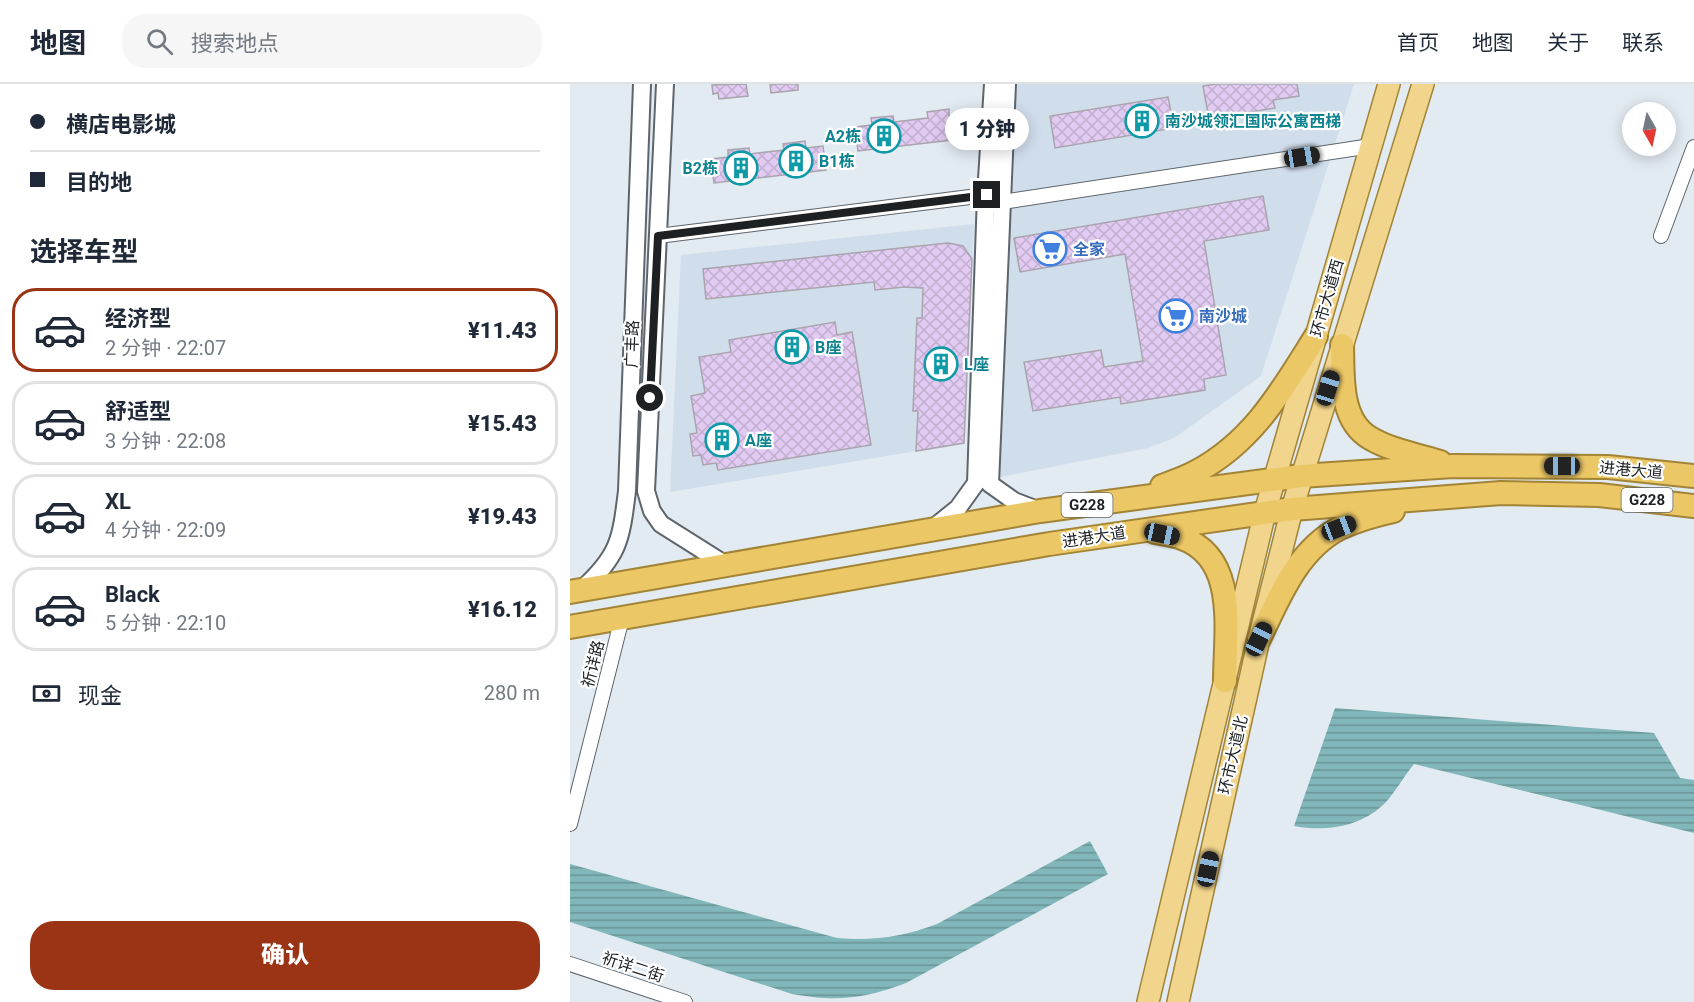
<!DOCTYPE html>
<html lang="zh">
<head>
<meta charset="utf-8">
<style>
  :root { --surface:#fff; --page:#f6f6f7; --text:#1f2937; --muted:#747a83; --line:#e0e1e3; --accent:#9b3414 }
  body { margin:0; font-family:Roboto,"Noto Sans SC",sans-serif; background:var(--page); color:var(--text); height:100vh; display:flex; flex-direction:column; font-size:22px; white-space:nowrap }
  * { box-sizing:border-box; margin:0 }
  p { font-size:20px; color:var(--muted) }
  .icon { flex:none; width:33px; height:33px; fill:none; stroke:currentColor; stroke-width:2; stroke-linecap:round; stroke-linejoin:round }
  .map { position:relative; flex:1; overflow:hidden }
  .side { display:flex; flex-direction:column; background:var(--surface); width:570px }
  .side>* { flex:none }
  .guide { display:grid; align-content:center; height:132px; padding:0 30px; background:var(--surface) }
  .needle { width:39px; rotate:171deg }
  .tools { position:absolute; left:1052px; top:18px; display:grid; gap:12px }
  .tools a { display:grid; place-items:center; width:54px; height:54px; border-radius:50%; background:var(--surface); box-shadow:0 3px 15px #0003; font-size:30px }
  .end { position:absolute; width:27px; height:27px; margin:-14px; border:8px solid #1e2124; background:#fff; box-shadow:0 0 0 3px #fff }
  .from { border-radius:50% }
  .bubble { position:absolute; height:42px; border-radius:21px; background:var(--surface); box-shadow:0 3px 15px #0003; font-size:20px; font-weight:800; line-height:42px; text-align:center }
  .car { position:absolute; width:18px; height:36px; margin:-18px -9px; border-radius:8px; box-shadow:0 0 4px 2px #0007; background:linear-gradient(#222 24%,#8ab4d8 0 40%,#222 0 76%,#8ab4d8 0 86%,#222 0) }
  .guide b { display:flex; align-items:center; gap:21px; height:57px; font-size:22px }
  .guide b+b { border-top:2px solid var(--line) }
  .guide i { width:15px; height:15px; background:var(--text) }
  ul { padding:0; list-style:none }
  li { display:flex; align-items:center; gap:18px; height:84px; margin:0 12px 9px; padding:0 18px; border:3px solid var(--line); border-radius:24px }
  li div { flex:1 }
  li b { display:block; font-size:22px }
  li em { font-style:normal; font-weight:800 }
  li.on { border-color:var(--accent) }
  li>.icon { width:54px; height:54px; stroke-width:1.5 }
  h2 { padding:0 30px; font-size:27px; line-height:72px }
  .pay { display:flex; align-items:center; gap:15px; height:66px; padding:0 30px; font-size:22px }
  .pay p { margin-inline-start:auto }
  .action { display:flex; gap:12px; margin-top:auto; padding:12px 30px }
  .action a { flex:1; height:69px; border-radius:24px; background:var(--accent); color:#fff; font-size:24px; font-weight:800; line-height:69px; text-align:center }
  header { display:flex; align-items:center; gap:36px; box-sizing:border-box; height:84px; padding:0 30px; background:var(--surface); border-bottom:2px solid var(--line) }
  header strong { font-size:28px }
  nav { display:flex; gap:33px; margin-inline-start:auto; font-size:21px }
  .search { width:420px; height:54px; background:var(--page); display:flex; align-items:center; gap:15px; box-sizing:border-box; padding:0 21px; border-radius:24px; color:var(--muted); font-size:22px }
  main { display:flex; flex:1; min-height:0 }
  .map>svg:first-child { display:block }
  .built { fill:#d0ddeb }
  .water { fill:url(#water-rules) }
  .building { fill:url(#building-cross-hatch); stroke:#a9a4ad; stroke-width:1.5 }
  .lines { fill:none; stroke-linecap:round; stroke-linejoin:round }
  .minor-casing { stroke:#5e656c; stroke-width:16 }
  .tertiary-casing { stroke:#5e656c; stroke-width:20 }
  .primary-casing { stroke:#a18436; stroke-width:24 }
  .trunk-casing { stroke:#a18436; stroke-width:26 }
  .minor { stroke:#fff; stroke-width:14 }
  .tertiary { stroke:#fff; stroke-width:16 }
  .primary { stroke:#f1d58c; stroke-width:21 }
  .trunk { stroke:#ecc766; stroke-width:22 }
  .route { stroke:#1e2124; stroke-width:8 }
  .labels { text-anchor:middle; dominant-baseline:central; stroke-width:4.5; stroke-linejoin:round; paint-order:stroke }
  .shield { fill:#fff; stroke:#626466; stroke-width:1.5 }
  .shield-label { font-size:15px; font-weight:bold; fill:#1e2124 }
  .culture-label { font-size:16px; font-weight:bold; fill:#0d838f; stroke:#fff; text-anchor:start }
  .shop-label { font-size:16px; font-weight:bold; fill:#366cbe; stroke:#fff; text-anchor:start }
  .street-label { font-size:16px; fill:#1e2124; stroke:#fff }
</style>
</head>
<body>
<header>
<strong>地图</strong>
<div class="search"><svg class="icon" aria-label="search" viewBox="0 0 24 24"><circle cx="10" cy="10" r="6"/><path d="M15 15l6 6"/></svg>搜索地点</div>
<nav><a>首页</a><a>地图</a><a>关于</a><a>联系</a></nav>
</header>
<main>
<section class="side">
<div class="guide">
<b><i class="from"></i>横店电影城</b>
<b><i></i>目的地</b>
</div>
<h2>选择车型</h2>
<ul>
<li class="on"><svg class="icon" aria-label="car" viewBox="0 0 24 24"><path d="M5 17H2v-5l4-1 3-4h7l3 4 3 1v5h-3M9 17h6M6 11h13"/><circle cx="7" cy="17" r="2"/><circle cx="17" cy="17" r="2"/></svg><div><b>经济型</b><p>2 分钟 · 22:07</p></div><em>¥11.43</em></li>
<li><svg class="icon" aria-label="car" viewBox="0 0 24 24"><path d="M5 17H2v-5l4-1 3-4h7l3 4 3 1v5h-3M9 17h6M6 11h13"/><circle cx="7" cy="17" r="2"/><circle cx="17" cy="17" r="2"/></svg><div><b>舒适型</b><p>3 分钟 · 22:08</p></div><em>¥15.43</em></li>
<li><svg class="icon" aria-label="car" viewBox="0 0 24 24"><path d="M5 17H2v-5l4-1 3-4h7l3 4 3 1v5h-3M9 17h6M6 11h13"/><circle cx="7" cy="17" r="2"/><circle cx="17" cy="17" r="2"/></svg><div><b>XL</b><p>4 分钟 · 22:09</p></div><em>¥19.43</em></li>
<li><svg class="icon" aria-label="car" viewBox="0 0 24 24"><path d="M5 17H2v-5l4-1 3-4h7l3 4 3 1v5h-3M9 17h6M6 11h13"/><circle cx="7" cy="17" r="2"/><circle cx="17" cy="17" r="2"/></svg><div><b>Black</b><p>5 分钟 · 22:10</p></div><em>¥16.12</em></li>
</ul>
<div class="pay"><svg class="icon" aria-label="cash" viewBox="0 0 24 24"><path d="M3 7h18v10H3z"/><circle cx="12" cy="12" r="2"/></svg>现金<p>280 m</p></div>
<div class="action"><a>确认</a></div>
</section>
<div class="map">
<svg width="1124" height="918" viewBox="0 0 1124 918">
  <defs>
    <pattern id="water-rules" width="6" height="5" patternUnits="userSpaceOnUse" patternTransform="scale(1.5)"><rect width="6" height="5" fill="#81b7ba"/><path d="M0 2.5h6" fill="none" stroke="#699497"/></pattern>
    <pattern id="building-cross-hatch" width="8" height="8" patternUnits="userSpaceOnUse" patternTransform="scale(1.5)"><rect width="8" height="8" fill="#e2cbf2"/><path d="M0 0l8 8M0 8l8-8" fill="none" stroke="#c1aecf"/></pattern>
  </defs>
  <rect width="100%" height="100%" fill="#e2eaf2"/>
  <path class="built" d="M 446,0 L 784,0 L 691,292 L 604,354 L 578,364 L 425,394 Z
    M 404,140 L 394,359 L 100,408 L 111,171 Z"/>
  <path class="water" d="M 765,624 L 1084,649 L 1110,694 L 1124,696 L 1124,749 L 844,680 C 834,692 826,707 816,718 C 792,743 756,748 724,742 Z
    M 520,757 L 538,790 L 336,899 C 293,915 267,918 222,910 L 0,838 L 0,780 L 267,854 C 303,857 333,853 367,840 Z"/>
  <path class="building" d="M 176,0 L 178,12 L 149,15 L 148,9 L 143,10 L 142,1 Z
    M 200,0 L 228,0 L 228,6 L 201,9 Z
    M 646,0 L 727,0 L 729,12 L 703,16 L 705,24 L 639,35 L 633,2 Z
    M 598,13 L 604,44 L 485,64 L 480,32 Z
    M 379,25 L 379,32 L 397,30 L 399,54 L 288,67 L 285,43 L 302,41 L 301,34 L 323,32 L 324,38 L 358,34 L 357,28 Z
    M 235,57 L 236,64 L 253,62 L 256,86 L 144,99 L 141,75 L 158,73 L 158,66 L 179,64 L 180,70 L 214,66 L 213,60 Z
    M 693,112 L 699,146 L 634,157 L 656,291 L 634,295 L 635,306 L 551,320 L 550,313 L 463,327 L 454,278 L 531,266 L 534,283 L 573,277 L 555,170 L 450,188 L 444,154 Z
    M 378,159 L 393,162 L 402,175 L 394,359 L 346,367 L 348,327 L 343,327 L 347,234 L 352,234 L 353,204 L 334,203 L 305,206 L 304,198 L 136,215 L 133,185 Z
    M 265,238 L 267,251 L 282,248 L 301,361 L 148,386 L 146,379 L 133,381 L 131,371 L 123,372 L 120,350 L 127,349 L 121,312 L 135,309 L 129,273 L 161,268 L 159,256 Z"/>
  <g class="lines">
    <g class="minor-casing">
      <path id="minor" d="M 432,118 L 801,62
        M 88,152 L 416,111
        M 1091,152 L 1124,63
        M 0,740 L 52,534
        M 0,880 L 115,918"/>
    </g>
    <g class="tertiary-casing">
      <path id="tertiary" d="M 95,0 L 76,407 L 82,427 L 91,440 L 156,481
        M 437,0 L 420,400 L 444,417 L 470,427
        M 362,445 L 388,424 L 406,399 L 416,111 L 423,0
        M 11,506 C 49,472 51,456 57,407 L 72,0"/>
    </g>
    <g class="primary-casing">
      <path id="primary" d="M 578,918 L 695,428 L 819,0
        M 608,918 L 689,555 L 722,425 L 853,0"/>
    </g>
    <g class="trunk-casing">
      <path id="trunk" d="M 772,261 C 773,291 769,336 800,354 C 820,366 847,371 870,378
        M 592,402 C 603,398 615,394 626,388 C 684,357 712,306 746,252
        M 585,448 C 594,450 604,451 612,454 C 669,474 655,549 655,597
        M 0,508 L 470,427 L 731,392 L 883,382 L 1038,383 L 1124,392
        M 0,543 L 479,460 L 722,425 L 931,409 L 1029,411 L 1124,422
        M 689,555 C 709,514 727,466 770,444 C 787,436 805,431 823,427"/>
    </g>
    <use href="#minor" class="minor"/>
    <use href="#tertiary" class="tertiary"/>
    <use href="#primary" class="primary"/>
    <use href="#trunk" class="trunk"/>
  </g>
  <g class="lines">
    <path class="route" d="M 80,314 L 88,152 L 417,111"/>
  </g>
  <defs>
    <g id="building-ring" transform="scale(1.725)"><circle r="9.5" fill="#fff" stroke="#0f9aa8" stroke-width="1.5"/><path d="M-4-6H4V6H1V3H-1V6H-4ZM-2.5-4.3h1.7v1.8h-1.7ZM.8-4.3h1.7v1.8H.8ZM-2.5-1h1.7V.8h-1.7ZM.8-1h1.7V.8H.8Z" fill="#0f9aa8"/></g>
    <g id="supermarket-ring" transform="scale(1.725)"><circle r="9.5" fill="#fff" stroke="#3f7fe0" stroke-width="1.5"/><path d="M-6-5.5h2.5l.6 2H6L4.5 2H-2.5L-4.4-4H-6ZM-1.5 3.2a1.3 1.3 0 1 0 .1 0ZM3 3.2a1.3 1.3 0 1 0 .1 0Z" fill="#3f7fe0"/></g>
  </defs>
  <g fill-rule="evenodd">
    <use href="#building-ring" x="572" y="37"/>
    <use href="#building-ring" x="314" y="52"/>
    <use href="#building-ring" x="226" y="77"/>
    <use href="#building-ring" x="171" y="84"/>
    <use href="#supermarket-ring" x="480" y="165"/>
    <use href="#supermarket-ring" x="606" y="232"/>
    <use href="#building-ring" x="222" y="263"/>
    <use href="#building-ring" x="371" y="280"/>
    <use href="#building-ring" x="152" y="356"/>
  </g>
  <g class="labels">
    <g class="shield">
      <rect x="1051.5" y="404" width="51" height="24" rx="4.5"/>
      <rect x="491.5" y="409" width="51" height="24" rx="4.5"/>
    </g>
    <g class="shield-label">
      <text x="1077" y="416">G228</text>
      <text x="517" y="421">G228</text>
    </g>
    <g class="culture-label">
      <text x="595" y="37">南沙城领汇国际公寓西梯</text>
      <text x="291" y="52" text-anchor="end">A2栋</text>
      <text x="249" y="77">B1栋</text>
      <text x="148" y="84" text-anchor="end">B2栋</text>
      <text x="245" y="263">B座</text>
      <text x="394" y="280">L座</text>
      <text x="175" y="356">A座</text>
    </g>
    <g class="shop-label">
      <text x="503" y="165">全家</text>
      <text x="629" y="232">南沙城</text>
    </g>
    <g class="street-label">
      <text transform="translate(757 214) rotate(-74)">环市大道西</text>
      <text transform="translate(62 260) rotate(-88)">广丰路</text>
      <text transform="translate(1061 386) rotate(5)">进港大道</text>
      <text transform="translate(524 453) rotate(-9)">进港大道</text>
      <text transform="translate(23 580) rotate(-76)">祈详路</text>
      <text transform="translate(663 671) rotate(-77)">环市大道北</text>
      <text transform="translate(63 883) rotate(18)">祈详二街</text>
    </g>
  </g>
</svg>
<div class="tools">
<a><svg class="needle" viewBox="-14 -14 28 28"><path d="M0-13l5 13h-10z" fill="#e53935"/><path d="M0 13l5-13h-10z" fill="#747a83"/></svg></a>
</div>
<i class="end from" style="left:80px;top:314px"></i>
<i class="end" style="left:417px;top:111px"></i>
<div class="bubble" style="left:375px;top:24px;width:84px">1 分钟</div>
<i class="car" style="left:732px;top:73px;rotate:81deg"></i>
<i class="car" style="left:758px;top:304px;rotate:17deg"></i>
<i class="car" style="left:992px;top:382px;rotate:270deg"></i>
<i class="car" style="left:769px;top:444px;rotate:69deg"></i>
<i class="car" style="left:592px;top:450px;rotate:102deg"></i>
<i class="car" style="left:689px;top:555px;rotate:26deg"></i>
<i class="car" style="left:638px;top:785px;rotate:12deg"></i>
</div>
</main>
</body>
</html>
